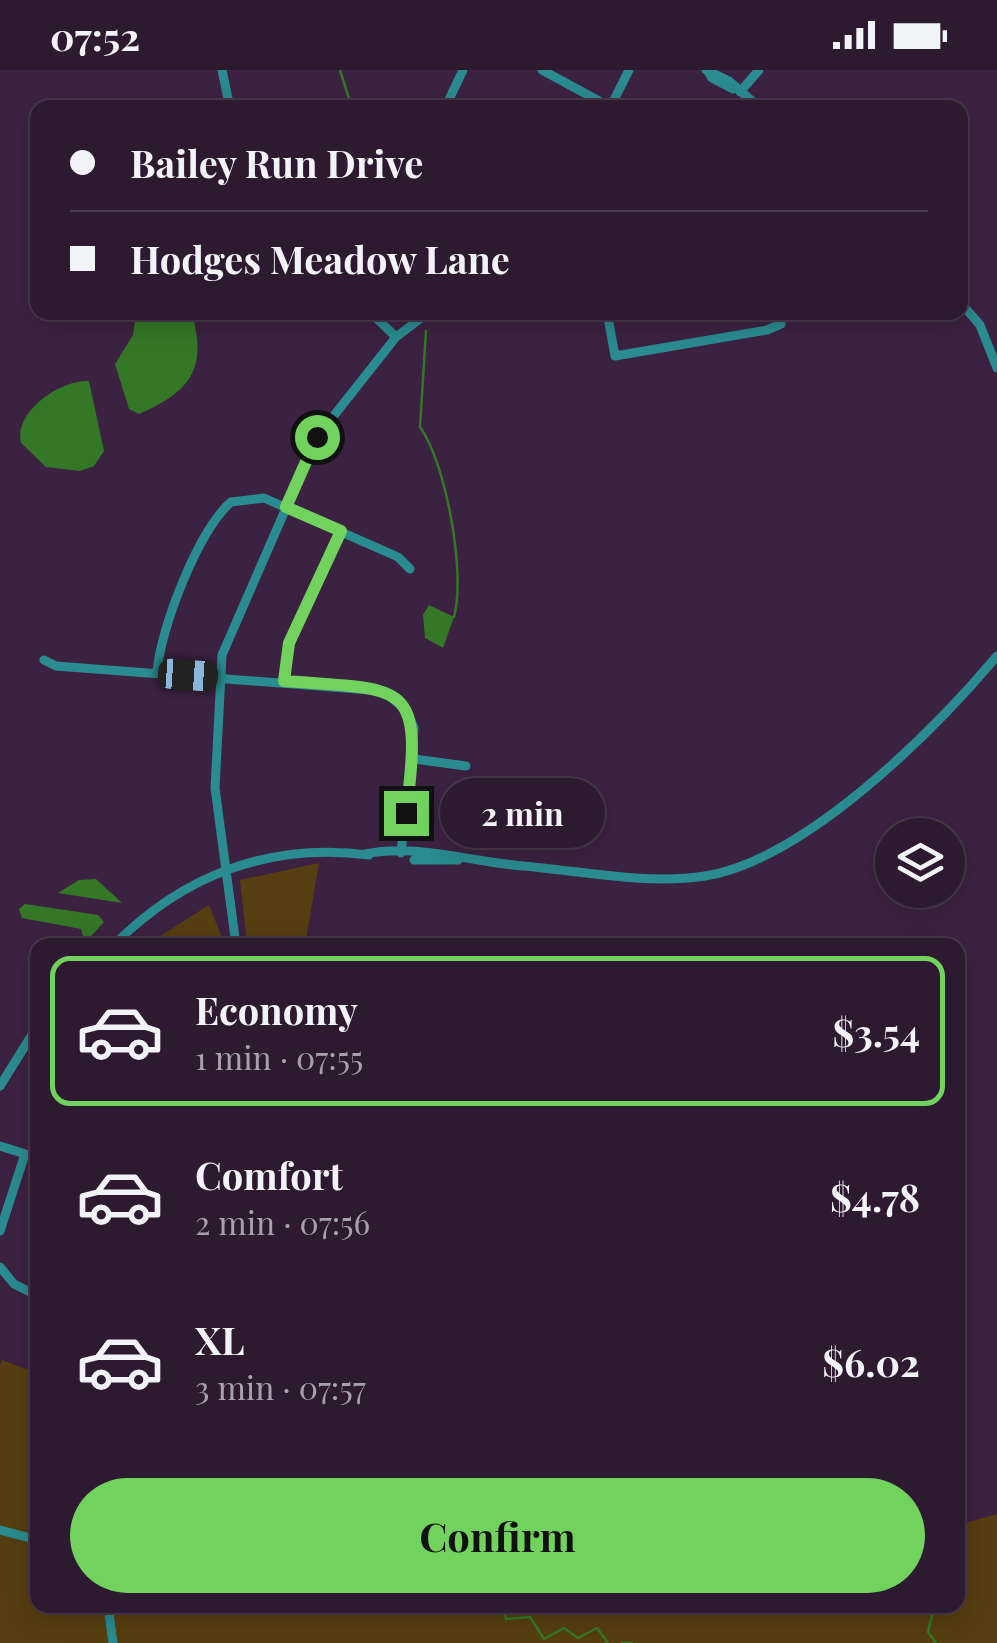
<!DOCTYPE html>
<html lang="en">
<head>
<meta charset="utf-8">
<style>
  :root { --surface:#2d1a31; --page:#352339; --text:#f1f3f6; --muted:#a7a1ab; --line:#48384d; --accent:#71d35e }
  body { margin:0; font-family:"Playfair Display",serif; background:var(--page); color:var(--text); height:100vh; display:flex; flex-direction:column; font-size:38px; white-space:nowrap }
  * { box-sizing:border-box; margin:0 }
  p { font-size:32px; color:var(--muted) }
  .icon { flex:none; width:55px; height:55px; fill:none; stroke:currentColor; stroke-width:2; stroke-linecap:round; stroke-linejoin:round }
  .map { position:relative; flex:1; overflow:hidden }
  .side { position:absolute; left:30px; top:868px; width:935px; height:675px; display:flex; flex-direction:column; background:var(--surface); border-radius:20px; box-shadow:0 5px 25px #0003,0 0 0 2px var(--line) }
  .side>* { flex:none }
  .guide { position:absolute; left:30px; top:30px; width:938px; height:220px; border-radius:20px; box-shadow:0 5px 25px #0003,0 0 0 2px var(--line); display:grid; align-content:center; height:220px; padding:0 40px; background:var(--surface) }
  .buttons { position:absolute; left:875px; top:748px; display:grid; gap:20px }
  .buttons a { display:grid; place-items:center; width:90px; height:90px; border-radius:50%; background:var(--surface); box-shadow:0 5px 25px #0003,0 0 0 2px var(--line); font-size:50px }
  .end { position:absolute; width:45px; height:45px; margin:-22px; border:12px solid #71d35e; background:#111; box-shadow:0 0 0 5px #111 }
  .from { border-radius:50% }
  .bubble { position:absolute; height:70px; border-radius:35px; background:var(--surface); box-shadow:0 5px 25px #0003,0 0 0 2px var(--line); font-size:32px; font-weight:700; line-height:70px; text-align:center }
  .car { position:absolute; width:30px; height:60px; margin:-30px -15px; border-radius:12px; box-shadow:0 0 8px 2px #0007; background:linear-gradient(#222 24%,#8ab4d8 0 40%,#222 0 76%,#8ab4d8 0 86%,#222 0) }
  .guide b { display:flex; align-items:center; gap:35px; height:95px; font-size:38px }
  .guide b+b { border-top:2px solid var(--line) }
  .guide i { width:25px; height:25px; background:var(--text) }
  ul { padding:18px 0 0; list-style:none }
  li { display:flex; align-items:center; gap:30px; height:150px; margin:0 20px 15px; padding:0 20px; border:5px solid transparent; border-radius:20px }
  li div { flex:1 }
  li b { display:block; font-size:38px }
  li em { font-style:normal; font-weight:700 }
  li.current { border-color:var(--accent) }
  li>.icon { width:90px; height:90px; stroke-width:1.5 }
  .primary-button { display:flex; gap:20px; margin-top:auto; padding:20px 40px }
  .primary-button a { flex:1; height:115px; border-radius:60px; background:var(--accent); color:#111; font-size:40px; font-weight:700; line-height:115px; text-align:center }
  .status { display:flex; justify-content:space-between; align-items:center; height:70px; padding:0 50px; background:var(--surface); direction:ltr }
  .status svg { height:28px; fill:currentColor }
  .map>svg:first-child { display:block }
  .green { fill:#553e0f }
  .water { fill:#347727 }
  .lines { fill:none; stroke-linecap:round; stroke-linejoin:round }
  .stream { stroke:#347727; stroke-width:2.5 }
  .minor { stroke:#2a8b90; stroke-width:9 }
  .route { stroke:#71d35e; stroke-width:12 }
</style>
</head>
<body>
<div class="status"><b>07:52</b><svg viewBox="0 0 49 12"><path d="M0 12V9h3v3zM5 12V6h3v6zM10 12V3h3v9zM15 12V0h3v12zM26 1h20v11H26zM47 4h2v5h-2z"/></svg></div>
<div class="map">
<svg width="997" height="1573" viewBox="0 0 997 1573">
  <rect width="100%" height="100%" fill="#3c2241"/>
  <path class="green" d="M 319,793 L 305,875 L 247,875 L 240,810 Z
    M 209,835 L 225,875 L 146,875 Z
    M 36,1270 L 38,1535 L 544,1535 L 564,1540 L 566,1535 L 958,1535 L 958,1455 L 997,1444 L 997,1573 L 0,1573 L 0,1295 L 2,1290 L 29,1300 Z"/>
  <path class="water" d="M 136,243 L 192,243 C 207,298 192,321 139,344 L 129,339 L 115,294 L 133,265 Z
    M 89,311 L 104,381 L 94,396 L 80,401 L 46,397 L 21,373 C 13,342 61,309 89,311 Z
    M 429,535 L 454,547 L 443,578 L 425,568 L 423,545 Z
    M 96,809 L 122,833 L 58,823 L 79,810 Z
    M 25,834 L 98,845 L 104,852 L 85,873 L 81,859 L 22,848 L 19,839 Z"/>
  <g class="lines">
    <path class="stream" d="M 340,0 L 352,38
      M 426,261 L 420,357 C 446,393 466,503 454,547
      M 503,1535 L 506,1549 L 530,1547 L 544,1569 L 564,1558 L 578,1568 L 597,1558 L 608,1573
      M 920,1535 L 932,1545 L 928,1562 L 936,1573
      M 622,1573 L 632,1573"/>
    <path class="minor" d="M 222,0 L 230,38
      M 542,0 L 612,38
      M 706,0 L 729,11 L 760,38
      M 708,1 L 712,8 L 733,19
      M 740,22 L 759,0
      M 445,38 L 463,0
      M 610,38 L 629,0
      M 960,232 L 980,255 L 997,298
      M 370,242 L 396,267
      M 607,242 L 615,286 L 767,260 L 781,254
      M 44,590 L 56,596 L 384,621 L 407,641 L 414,658 L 401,783
      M 157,603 C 160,559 198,461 231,432 L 264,428 L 398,487 L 410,499
      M 284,611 L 289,573 L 341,461
      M 414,689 L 466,696
      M 365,784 C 415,773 473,792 523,796 C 581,801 647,815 705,806 C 805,790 933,662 997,586
      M 414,790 L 458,790
      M 114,875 C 183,805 270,772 369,785
      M 236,875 L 215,718 L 222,585 L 317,367 L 396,267 L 429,242
      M 0,1016 L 38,955
      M 0,1076 L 38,1088
      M 0,1161 L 25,1084
      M 0,1197 L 14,1214 L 38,1226
      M 0,1460 L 38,1470
      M 108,1535 L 113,1573"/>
  </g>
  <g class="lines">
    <path class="route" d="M 317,367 L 286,437 L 341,461 L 289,573 L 284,611 C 406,620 424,609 406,743"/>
  </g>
</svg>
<div class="buttons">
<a><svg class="icon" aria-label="layers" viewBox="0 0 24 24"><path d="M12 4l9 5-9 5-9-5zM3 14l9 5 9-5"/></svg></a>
</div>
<i class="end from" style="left:317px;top:367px"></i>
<i class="end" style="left:406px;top:743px"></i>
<div class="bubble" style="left:440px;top:708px;width:165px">2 min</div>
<i class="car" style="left:188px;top:605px;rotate:94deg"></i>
<div class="guide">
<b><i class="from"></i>Bailey Run Drive</b>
<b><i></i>Hodges Meadow Lane</b>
</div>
<section class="side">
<ul>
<li class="current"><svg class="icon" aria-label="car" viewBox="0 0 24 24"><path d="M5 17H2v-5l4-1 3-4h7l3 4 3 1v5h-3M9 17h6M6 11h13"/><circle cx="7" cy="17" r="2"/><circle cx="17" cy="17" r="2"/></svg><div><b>Economy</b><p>1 min · 07:55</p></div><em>$3.54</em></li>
<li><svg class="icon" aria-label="car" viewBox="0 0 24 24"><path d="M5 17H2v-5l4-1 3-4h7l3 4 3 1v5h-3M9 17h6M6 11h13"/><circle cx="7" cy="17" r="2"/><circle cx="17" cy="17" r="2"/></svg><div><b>Comfort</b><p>2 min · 07:56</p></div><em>$4.78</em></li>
<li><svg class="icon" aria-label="car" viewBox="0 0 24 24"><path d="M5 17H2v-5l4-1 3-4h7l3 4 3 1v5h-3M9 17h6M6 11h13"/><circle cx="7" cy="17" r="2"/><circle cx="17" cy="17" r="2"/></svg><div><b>XL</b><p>3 min · 07:57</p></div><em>$6.02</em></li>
</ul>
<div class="primary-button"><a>Confirm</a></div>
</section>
</div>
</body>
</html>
